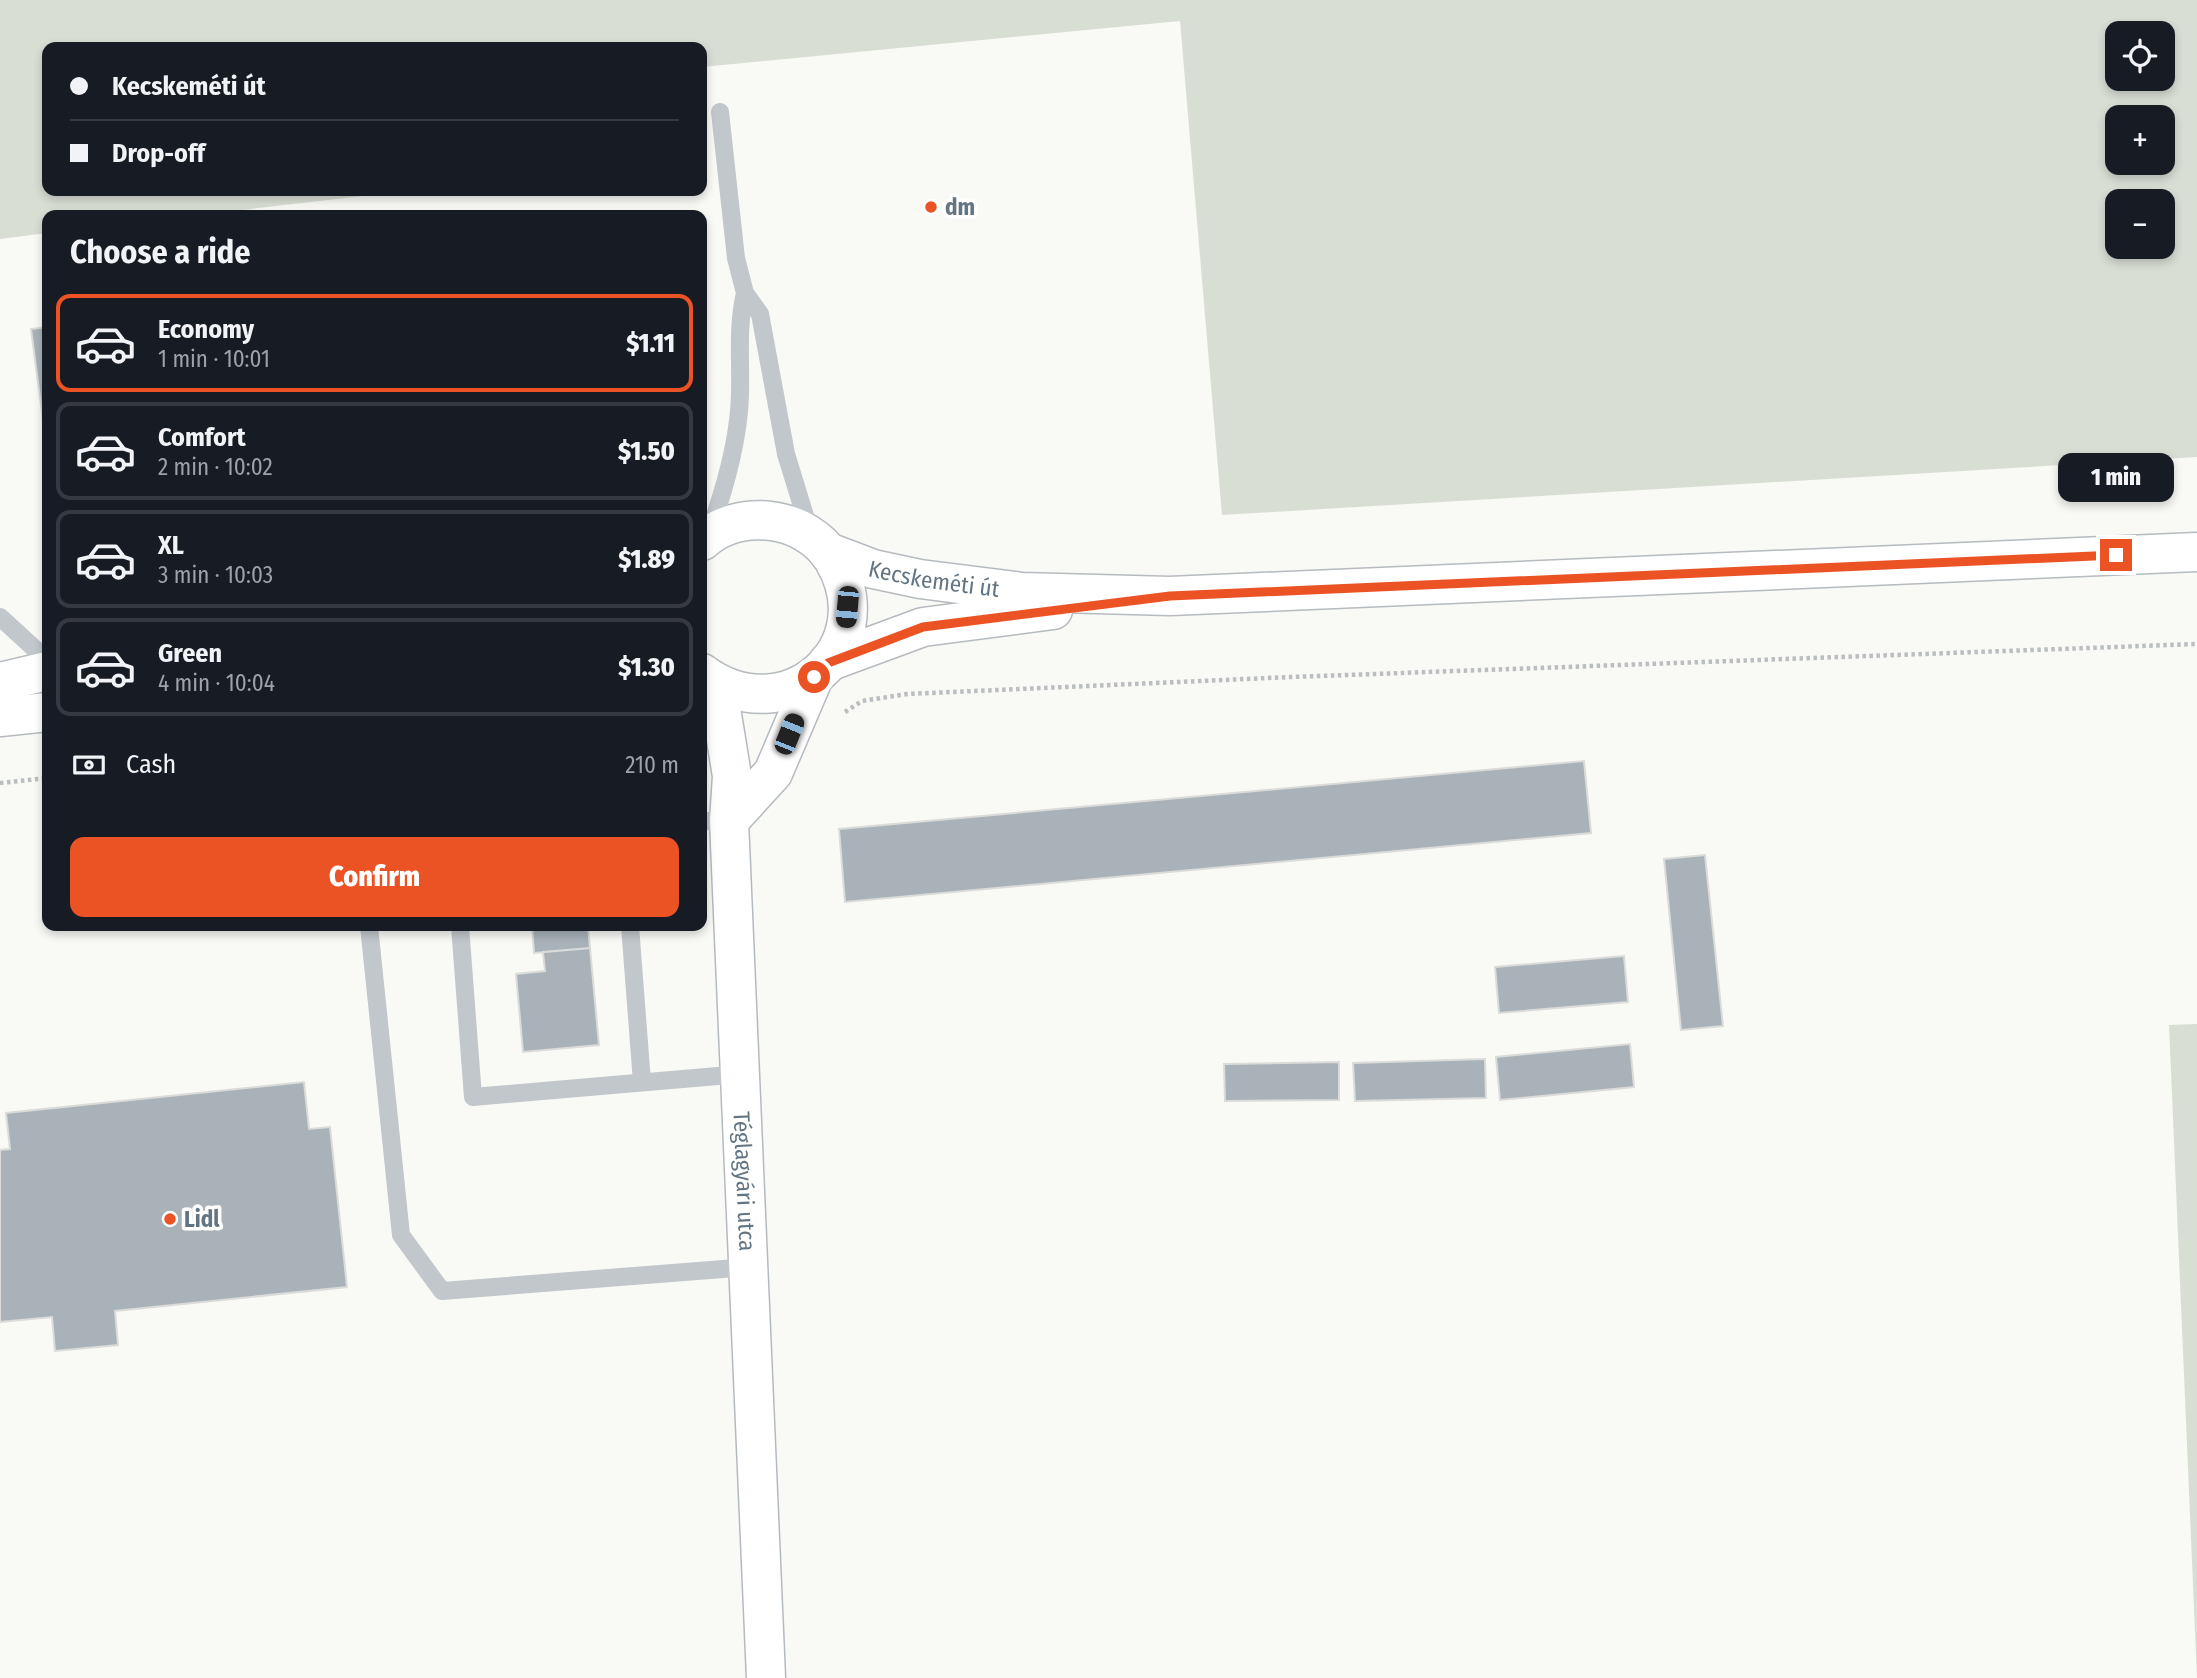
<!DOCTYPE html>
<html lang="en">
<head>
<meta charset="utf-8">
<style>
  :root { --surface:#171b24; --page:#242831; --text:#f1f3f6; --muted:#9ea1a6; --line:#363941; --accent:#eb5325 }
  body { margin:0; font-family:"Fira Sans Condensed",sans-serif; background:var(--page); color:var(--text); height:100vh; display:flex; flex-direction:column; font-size:26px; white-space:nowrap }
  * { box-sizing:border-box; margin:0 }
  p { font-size:23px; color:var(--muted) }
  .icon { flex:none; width:38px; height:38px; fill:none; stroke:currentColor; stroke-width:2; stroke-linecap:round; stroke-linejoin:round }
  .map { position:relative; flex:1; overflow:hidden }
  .drawer { position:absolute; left:42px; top:210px; width:665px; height:721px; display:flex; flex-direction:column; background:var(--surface); border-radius:14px; box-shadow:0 4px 10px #0003 }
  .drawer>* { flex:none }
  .banner { position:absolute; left:42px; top:42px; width:665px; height:154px; border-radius:14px; box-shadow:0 4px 10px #0003; display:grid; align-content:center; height:154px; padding:0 28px; background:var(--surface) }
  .controls { position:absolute; left:2105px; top:21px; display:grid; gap:14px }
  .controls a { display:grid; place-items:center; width:70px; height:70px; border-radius:14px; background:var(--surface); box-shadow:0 4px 10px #0003; font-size:35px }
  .end { position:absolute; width:32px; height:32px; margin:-16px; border:9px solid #eb5325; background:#fff; box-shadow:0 0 0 4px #fff }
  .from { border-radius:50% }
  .bubble { position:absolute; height:49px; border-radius:14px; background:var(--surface); box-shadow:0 4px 10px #0003; font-size:23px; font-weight:800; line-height:49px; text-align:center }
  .car { position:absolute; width:21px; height:42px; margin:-21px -10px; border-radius:9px; box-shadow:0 0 5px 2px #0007; background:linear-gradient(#222 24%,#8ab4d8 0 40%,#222 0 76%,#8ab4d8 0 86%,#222 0) }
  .banner b { display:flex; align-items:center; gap:24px; height:66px; font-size:26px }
  .banner b+b { border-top:2px solid var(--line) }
  .banner i { width:18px; height:18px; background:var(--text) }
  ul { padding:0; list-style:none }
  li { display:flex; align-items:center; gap:21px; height:98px; margin:0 14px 10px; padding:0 14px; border:4px solid var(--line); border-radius:14px }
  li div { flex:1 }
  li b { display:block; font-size:26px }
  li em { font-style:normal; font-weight:800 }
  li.on { border-color:var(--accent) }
  li>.icon { width:63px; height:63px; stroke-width:1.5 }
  h2 { padding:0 28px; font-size:32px; line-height:84px }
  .pay { display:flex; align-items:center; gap:18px; height:77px; padding:0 28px; font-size:26px }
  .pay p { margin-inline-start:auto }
  .primary-button { display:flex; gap:14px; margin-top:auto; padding:14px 28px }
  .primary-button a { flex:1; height:80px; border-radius:14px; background:var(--accent); color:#fff; font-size:28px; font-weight:800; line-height:80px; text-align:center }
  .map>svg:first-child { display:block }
  .green { fill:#d9ded5; fill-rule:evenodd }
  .building { fill:#a9b2b9; stroke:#dbdbd9; stroke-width:2 }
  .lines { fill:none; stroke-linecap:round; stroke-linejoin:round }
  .secondary-casing { stroke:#b4bbc0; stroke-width:41 }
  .primary-casing { stroke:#b5bbbf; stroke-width:41 }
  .path { stroke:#babec1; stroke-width:4.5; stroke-dasharray:3.5 3.5; stroke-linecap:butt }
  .lane { stroke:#c2c7cb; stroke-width:18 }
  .secondary { stroke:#fff; stroke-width:38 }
  .primary { stroke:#fff; stroke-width:38 }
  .route { stroke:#eb5325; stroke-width:9 }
  .poi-dot { fill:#eb5325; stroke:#fff; stroke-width:2.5 }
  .labels { text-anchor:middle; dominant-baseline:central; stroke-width:7; stroke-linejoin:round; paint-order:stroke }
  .poi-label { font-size:23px; font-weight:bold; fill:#637583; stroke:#fff; text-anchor:start }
  .street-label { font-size:23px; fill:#637583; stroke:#fff }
</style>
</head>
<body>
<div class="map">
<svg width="2197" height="1678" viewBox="0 0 2197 1678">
  <rect width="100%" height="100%" fill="#f9f9f6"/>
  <path class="green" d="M 0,0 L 2197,0 L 2197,457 L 1222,515 L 1180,21 L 702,67 L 702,47 L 47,47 L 47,191 L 406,191 L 199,215 L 47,215 L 47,233 L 0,239 ZM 2118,33 L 2163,33 L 2163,79 L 2118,79 ZM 2118,117 L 2163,117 L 2163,163 L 2118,163 ZM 2118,201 L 2163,201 L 2163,247 L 2118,247 Z
    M 2197,1024 L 2197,1678 L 2169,1025 Z"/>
  <path class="building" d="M 47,327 L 47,443 L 46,443 L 31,329 Z
    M 1584,761 L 1591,833 L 845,902 L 839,829 Z
    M 1705,855 L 1723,1026 L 1681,1030 L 1664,859 Z
    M 532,926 L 588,926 L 590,948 L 534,953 Z
    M 590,948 L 599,1045 L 523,1052 L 516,974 L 545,971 L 543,952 Z
    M 1624,956 L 1628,1002 L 1499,1013 L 1495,967 Z
    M 1630,1044 L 1634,1087 L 1500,1100 L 1496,1057 Z
    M 1485,1059 L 1486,1098 L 1355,1101 L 1353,1063 Z
    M 1339,1062 L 1339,1100 L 1225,1101 L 1224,1064 Z
    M 304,1082 L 309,1129 L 330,1127 L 347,1287 L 115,1311 L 118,1345 L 55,1351 L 52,1317 L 0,1322 L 0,1150 L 10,1149 L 6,1113 Z"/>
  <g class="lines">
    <g class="secondary-casing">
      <g id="secondary">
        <path id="s1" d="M 717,684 L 732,776 L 729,821 L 766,1678"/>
        <path d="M 729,821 L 773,773 L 814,677"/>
      </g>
    </g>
    <g class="primary-casing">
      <g id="primary">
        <path d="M 702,541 C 721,524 746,518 771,521 C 796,524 820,538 833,559 C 886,647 786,735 702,673"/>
        <path id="s2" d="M 828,552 L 873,569 L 920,579 L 1022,592 L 1170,596 L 2197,552"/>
        <path d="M 828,662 L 923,627 L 1053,610"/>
        <path d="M 0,682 L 47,671"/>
        <path d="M 0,717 L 47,712"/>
      </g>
    </g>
    <path class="path" d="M 845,712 L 862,701 L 907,694 L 1291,677 L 2197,644
      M 0,783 L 47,778"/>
    <path class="lane" d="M 720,112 L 736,258 L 745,293 L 760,314 L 786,454 L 810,532
      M 710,530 C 725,488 739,440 740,394 C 741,360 737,327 745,293
      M 0,617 L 47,660
      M 702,821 L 729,821
      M 369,926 L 401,1235 L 442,1291 L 749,1267
      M 460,926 L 473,1097 L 741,1074
      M 630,926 L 642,1082"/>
    <use href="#secondary" class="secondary"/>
    <use href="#primary" class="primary"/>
  </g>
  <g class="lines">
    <path class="route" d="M 814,677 L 828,663 L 923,627 L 1170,596 L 2116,555"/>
  </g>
  <g class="poi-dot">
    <circle cx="931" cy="207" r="7"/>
    <circle cx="170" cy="1219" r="7"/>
  </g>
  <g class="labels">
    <g class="poi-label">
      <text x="945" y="207">dm</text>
      <text x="184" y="1219">Lidl</text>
    </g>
    <g class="street-label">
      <text stroke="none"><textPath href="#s2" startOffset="110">Kecskeméti út</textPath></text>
      <text stroke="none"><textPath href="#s1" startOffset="499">Téglagyári utca</textPath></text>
    </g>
  </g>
</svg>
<div class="controls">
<a><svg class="icon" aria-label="locate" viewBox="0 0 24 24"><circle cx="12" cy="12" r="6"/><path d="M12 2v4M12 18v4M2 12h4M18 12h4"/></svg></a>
<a>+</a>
<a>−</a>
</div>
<i class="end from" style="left:814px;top:677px"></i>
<i class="end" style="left:2116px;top:555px"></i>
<div class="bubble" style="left:2058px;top:453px;width:116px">1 min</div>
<i class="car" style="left:847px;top:607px;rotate:185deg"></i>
<i class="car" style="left:789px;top:734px;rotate:22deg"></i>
<div class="banner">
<b><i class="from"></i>Kecskeméti út</b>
<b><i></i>Drop-off</b>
</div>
<section class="drawer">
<h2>Choose a ride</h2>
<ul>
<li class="on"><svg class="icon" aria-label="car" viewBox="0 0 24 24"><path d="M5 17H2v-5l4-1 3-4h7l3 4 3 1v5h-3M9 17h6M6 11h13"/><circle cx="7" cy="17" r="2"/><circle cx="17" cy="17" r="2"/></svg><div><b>Economy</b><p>1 min · 10:01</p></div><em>$1.11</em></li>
<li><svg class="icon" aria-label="car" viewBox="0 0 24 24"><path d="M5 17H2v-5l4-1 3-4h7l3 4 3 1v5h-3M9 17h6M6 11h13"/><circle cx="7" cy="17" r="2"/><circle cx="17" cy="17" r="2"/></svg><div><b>Comfort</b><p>2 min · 10:02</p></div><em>$1.50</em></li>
<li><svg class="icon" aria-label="car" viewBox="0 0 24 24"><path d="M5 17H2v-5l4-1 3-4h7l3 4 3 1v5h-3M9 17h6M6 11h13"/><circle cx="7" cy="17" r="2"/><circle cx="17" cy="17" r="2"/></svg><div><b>XL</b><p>3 min · 10:03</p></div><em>$1.89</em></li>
<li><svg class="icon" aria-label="car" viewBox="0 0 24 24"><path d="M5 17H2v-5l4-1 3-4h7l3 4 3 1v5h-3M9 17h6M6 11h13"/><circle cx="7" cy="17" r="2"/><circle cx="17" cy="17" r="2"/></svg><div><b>Green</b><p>4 min · 10:04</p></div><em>$1.30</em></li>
</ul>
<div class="pay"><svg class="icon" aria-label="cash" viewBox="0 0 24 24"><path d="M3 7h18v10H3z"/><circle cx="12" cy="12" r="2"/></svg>Cash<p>210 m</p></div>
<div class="primary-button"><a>Confirm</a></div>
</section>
</div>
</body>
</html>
